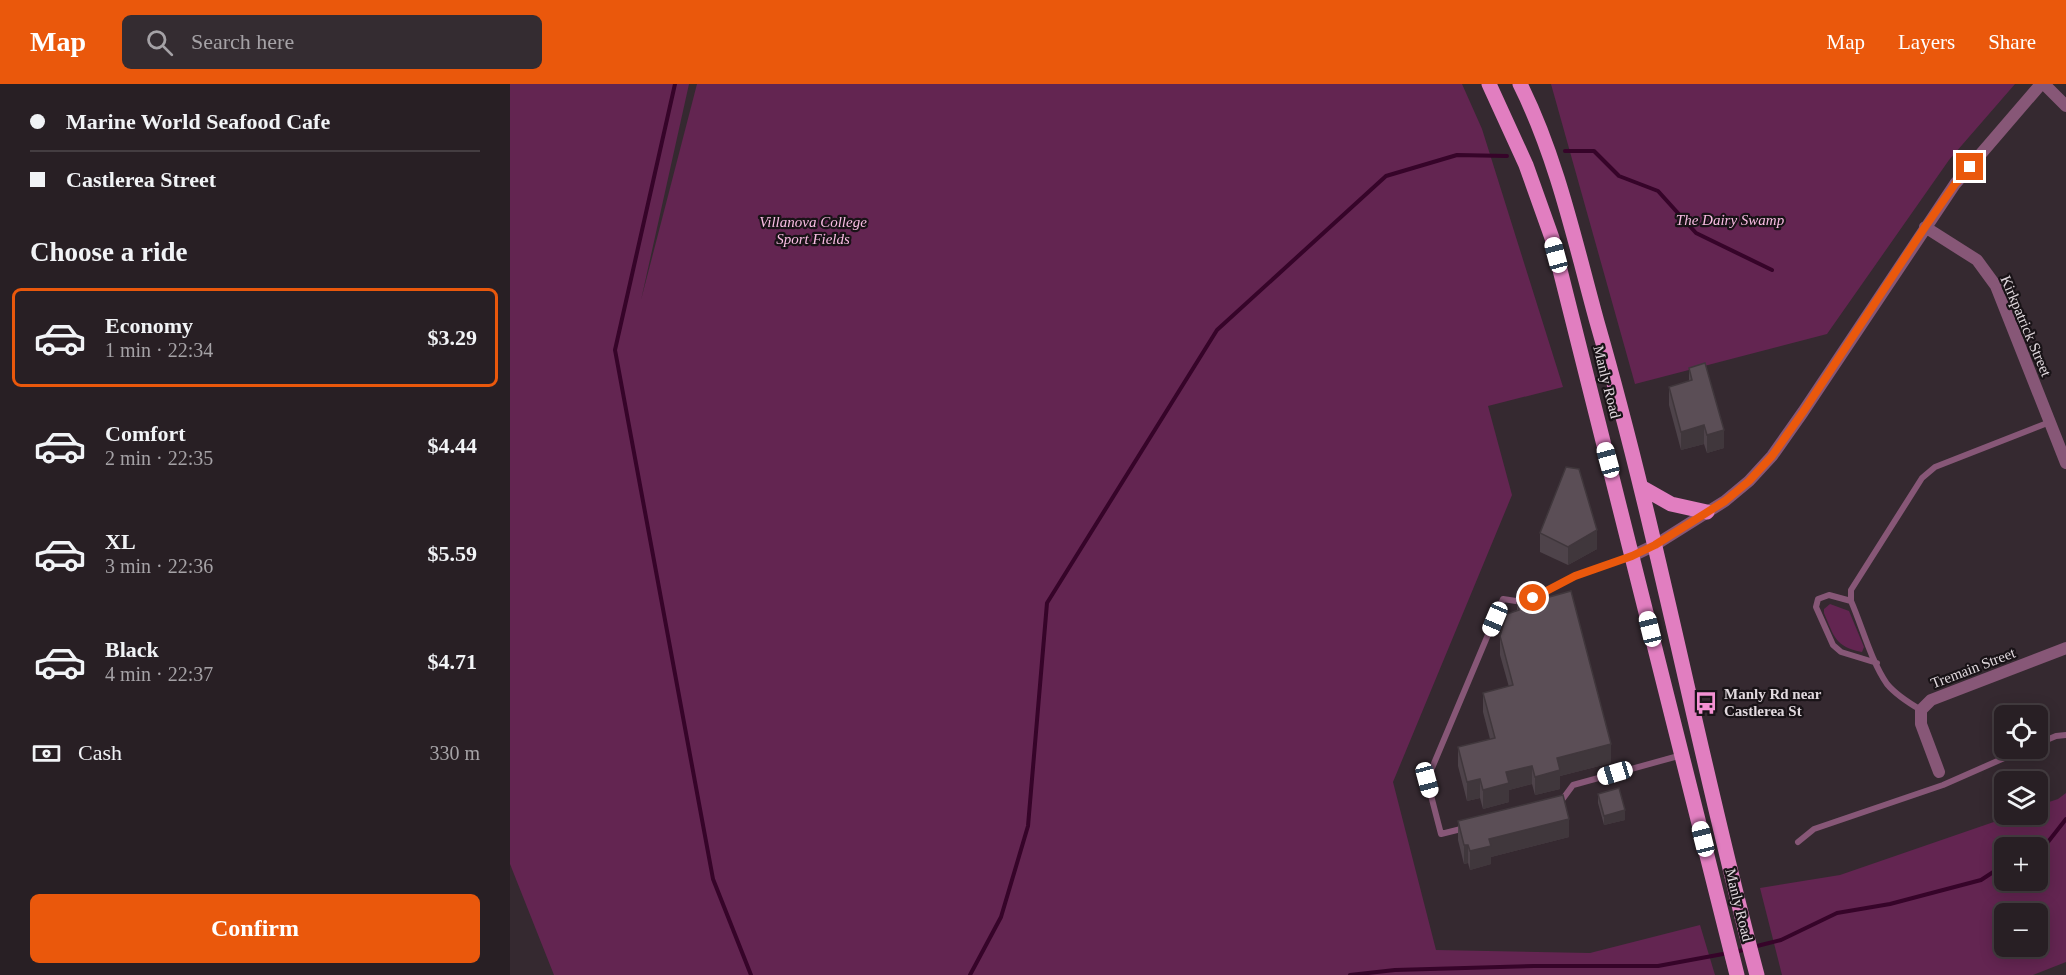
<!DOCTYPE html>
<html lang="en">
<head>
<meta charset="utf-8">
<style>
  :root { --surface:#281f24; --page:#342c31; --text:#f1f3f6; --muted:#a5a2a6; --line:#443d41; --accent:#ea580c }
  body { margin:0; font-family:"Times New Roman",serif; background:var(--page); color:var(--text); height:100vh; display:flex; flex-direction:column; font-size:22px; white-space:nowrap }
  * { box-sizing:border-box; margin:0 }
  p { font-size:20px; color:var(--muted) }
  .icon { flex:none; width:33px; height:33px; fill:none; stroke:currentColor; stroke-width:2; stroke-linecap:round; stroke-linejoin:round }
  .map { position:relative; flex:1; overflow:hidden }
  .panel { display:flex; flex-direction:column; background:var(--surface); width:510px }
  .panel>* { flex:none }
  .top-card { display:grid; align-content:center; height:132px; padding:0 30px; background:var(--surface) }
  .controls { position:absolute; left:1484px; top:621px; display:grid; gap:12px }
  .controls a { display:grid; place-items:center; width:54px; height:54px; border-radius:9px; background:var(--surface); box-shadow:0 3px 15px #0003,0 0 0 2px var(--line); font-size:30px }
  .end { position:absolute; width:27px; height:27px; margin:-14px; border:8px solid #ea580c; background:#fff; box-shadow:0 0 0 3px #fff }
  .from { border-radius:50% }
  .car { position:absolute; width:18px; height:36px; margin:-18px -9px; border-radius:8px; box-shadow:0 0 4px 2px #0007; background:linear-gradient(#fff 24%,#345 0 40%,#fff 0 76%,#345 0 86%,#fff 0) }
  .top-card b { display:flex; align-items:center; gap:21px; height:57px; font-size:22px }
  .top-card b+b { border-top:2px solid var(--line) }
  .top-card i { width:15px; height:15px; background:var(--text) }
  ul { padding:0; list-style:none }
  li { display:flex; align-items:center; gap:18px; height:99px; margin:0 12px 9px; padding:0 18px; border:3px solid transparent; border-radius:9px }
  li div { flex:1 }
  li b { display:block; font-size:22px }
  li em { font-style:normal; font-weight:700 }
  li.selected { border-color:var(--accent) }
  li>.icon { width:54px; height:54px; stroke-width:1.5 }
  h2 { padding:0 30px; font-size:27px; line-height:72px }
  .pay { display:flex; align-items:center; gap:15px; height:66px; padding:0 30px; font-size:22px }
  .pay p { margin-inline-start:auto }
  .cta { display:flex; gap:12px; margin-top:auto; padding:12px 30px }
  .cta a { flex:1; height:69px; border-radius:9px; background:var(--accent); color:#fff; font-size:24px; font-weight:700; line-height:69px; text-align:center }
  header { display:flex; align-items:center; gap:36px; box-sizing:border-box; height:84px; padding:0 30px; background:var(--accent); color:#fff }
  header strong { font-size:28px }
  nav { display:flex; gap:33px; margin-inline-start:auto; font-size:21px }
  .search { width:420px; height:54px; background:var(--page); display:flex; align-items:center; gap:15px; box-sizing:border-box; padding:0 21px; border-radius:9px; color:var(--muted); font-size:22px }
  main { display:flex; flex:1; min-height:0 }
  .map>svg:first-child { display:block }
  .green { fill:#632551; fill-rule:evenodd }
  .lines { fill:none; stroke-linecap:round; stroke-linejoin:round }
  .stream { stroke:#360429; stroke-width:4 }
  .service { stroke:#875777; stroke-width:6 }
  .minor { stroke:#875777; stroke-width:12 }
  .primary { stroke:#e17ec0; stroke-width:15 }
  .wall { fill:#4e434a }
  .shaded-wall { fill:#40373c }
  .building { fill:#5b4e56; stroke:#40373c; stroke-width:1.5 }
  .route { stroke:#ea580c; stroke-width:8 }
  .labels { text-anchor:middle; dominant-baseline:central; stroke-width:4.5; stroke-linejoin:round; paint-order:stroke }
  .park-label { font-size:15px; font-style:italic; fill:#f9bde3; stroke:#191317 }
  .street-label { font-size:15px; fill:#e1d9de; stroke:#191317 }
  .poi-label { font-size:15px; font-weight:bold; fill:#e1d9de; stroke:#191317; text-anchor:start }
</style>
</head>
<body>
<header>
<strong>Map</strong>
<div class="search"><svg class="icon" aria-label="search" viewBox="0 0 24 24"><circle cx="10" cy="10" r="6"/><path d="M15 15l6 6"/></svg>Search here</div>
<nav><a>Map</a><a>Layers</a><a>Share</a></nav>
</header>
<main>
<section class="panel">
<div class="top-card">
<b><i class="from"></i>Marine World Seafood Cafe</b>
<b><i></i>Castlerea Street</b>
</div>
<h2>Choose a ride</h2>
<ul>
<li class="selected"><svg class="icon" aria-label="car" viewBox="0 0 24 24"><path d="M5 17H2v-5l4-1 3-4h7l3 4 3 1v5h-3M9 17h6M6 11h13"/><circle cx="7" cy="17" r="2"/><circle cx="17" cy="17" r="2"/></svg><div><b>Economy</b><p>1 min · 22:34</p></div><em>$3.29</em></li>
<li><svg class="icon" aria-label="car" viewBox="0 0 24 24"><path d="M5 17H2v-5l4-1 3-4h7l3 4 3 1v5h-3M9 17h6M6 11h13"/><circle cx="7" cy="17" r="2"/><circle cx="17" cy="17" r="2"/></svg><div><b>Comfort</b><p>2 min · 22:35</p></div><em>$4.44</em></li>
<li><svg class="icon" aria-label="car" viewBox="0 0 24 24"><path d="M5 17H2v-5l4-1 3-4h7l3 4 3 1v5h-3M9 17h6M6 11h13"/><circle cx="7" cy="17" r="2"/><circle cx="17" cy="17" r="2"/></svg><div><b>XL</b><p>3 min · 22:36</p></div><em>$5.59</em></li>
<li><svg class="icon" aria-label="car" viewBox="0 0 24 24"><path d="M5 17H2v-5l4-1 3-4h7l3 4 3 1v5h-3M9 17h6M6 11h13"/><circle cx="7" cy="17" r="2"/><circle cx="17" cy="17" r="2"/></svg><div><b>Black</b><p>4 min · 22:37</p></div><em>$4.71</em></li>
</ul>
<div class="pay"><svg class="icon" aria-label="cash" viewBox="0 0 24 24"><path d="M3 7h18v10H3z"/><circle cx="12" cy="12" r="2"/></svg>Cash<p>330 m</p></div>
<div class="cta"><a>Confirm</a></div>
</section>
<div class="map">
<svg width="1556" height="891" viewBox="0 0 1556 891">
  <rect width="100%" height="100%" fill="#352930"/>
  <path class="green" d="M 0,0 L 179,0 L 131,216 L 187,0 L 952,0 L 972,45 L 1053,303 L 978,322 L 1002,411 L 883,698 L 926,866 L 1080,869 L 1190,841 L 1205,891 L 44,891 L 0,780 Z
    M 1041,0 L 1505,0 L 1439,76 L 1317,250 L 1125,300 Z
    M 1320,520 L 1339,527 L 1354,563 L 1352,568 C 1325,563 1324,552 1314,529 L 1314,525 Z
    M 1556,709 L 1556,878 L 1523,891 L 1272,891 L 1250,804 L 1330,791 L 1504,731 L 1527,730 L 1527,722 L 1548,715 ZM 1494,764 L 1527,764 L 1527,796 L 1494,796 ZM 1494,830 L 1527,830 L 1527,862 L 1494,862 Z"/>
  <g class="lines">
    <path class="stream" d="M 165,0 L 105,266 L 203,795 L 241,891
      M 1055,67 L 1084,67 L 1109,92 L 1148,107 L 1186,149 L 1262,186
      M 1527,772 L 1556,735
      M 1247,862 L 1271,856 L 1327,829 L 1380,820 L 1471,796 L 1494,781
      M 1229,867 L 1233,866
      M 460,891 L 491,833 L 518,742 L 537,519 L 707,246 L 876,92 L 947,71 L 997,72
      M 840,891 L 885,886 L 1024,882 L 1148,882 L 1213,870"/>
    <path class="service" d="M 1031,510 L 1065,492 L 1121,472
      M 1341,517 L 1319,511 L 1308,515 L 1306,523 L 1323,561 L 1331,568 L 1367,579
      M 1411,626 C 1399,619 1386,611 1377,600 C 1361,577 1352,542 1341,517 L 1341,506 L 1412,394 L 1425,383 L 1540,338
      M 1527,660 L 1546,652 L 1556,651
      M 1049,720 L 1063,701 L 1172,671
      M 955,744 L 931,750 L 917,696 L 993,515 L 1006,517 L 1016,515
      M 1288,758 L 1304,745 L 1433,701 L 1517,664"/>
    <path class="minor" d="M 1534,0 L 1556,22
      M 1415,143 L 1467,176 L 1486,202 L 1556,379
      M 1122,472 L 1145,461 L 1215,417 L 1239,397 L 1262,372 L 1293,328 L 1445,100 L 1531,0
      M 1429,688 L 1411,640 L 1411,626 L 1421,616 L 1556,564"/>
    <path class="primary" d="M 979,0 L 1016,81 L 1042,154 L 1227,891
      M 1010,0 C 1047,74 1065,158 1087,238 C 1149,453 1189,674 1247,891
      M 1131,403 L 1161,420 L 1197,428"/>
  </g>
  <path class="wall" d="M 1179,284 L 1214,364 L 1197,369 L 1194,360 L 1171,366 L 1159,321 L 1159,303 L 1179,297 Z
    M 1030,449 L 1087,465 L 1058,481 L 1030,468 Z
    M 1039,513 L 1101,679 L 1050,692 L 1050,705 L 1025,711 L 1022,700 L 999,706 L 999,718 L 973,725 L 970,714 L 957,717 L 948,682 L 948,663 L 980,655 L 973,628 L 973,609 L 999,603 L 990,571 L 990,552 L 1007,527 L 1007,519 Z
    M 1088,710 L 1115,736 L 1094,741 L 1088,719 Z
    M 948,737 L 1059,753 L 981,773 L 981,780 L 960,786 L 958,779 L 954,780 L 948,756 Z"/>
  <path class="shaded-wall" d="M 1194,341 L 1194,360 L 1171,366 L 1171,348 Z
    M 1214,346 L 1214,364 L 1197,369 L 1197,351 Z
    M 1087,446 L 1087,465 L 1058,481 L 1058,463 Z
    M 1101,660 L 1101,679 L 1050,692 L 1050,705 L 1025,711 L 1025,693 L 1047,674 Z
    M 1022,682 L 1022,700 L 999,706 L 999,718 L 973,725 L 973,706 L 996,688 Z
    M 970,695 L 970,714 L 957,717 L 957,698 Z
    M 1115,726 L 1115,736 L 1094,741 L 1094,732 Z
    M 1059,735 L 1059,753 L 981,773 L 981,780 L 960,786 L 960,767 L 979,755 Z
    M 954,761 L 958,761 L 958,779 L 954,780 Z"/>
  <path class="building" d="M 1195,279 L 1214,346 L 1197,351 L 1194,341 L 1171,348 L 1159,303 L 1182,296 L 1179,284 Z
    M 1056,383 L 1069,385 L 1087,446 L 1058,463 L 1030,449 Z
    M 1036,504 L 1039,513 L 1061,507 L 1101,660 L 1047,674 L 1050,686 L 1025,693 L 1022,682 L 996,688 L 999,699 L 973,706 L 970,695 L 957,698 L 948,663 L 985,654 L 973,609 L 1003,601 L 990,552 L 997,530 L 1009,526 L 1007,519 L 1012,510 Z
    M 1109,704 L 1115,726 L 1094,732 L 1088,710 Z
    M 1053,711 L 1059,735 L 979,755 L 981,762 L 960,767 L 958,761 L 954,761 L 948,737 Z"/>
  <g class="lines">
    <path class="route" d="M 1023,514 L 1065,492 L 1122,472 L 1145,461 L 1215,417 L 1239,397 L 1262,372 L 1293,328 L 1415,143 L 1445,100 L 1460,83"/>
  </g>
  <defs>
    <g id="bus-bare" transform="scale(1.8)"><path d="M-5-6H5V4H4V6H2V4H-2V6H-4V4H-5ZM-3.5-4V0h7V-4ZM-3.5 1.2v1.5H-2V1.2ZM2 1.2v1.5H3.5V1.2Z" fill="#f491d3" stroke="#191317" stroke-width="2.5" paint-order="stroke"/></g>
  </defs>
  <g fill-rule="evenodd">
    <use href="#bus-bare" x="1196" y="619"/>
  </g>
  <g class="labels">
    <g class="park-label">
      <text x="1220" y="136">The Dairy Swamp</text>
      <text x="303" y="138">Villanova College<tspan x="303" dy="17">Sport Fields</tspan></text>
    </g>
    <g class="street-label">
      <text transform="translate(1516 242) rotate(67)">Kirkpatrick Street</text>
      <text transform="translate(1097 298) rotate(76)">Manly Road</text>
      <text transform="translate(1463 584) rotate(-21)">Tremain Street</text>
      <text transform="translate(1229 821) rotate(76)">Manly Road</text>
    </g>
    <g class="poi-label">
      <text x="1214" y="610">Manly Rd near<tspan x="1214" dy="17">Castlerea St</tspan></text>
    </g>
  </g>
</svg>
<div class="controls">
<a><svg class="icon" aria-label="locate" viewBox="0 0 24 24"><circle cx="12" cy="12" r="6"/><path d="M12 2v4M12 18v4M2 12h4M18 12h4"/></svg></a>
<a><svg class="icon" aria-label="layers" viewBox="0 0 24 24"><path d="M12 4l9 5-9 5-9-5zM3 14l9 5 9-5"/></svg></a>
<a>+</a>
<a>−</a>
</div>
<i class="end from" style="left:1023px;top:514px"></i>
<i class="end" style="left:1460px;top:83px"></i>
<i class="car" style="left:1046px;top:171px;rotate:345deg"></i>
<i class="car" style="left:1098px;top:376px;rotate:345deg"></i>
<i class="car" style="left:985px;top:535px;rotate:203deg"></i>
<i class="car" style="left:1140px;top:545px;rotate:346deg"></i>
<i class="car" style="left:1105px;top:689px;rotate:253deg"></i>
<i class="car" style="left:917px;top:696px;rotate:165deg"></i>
<i class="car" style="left:1193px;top:755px;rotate:346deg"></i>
</div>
</main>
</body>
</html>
